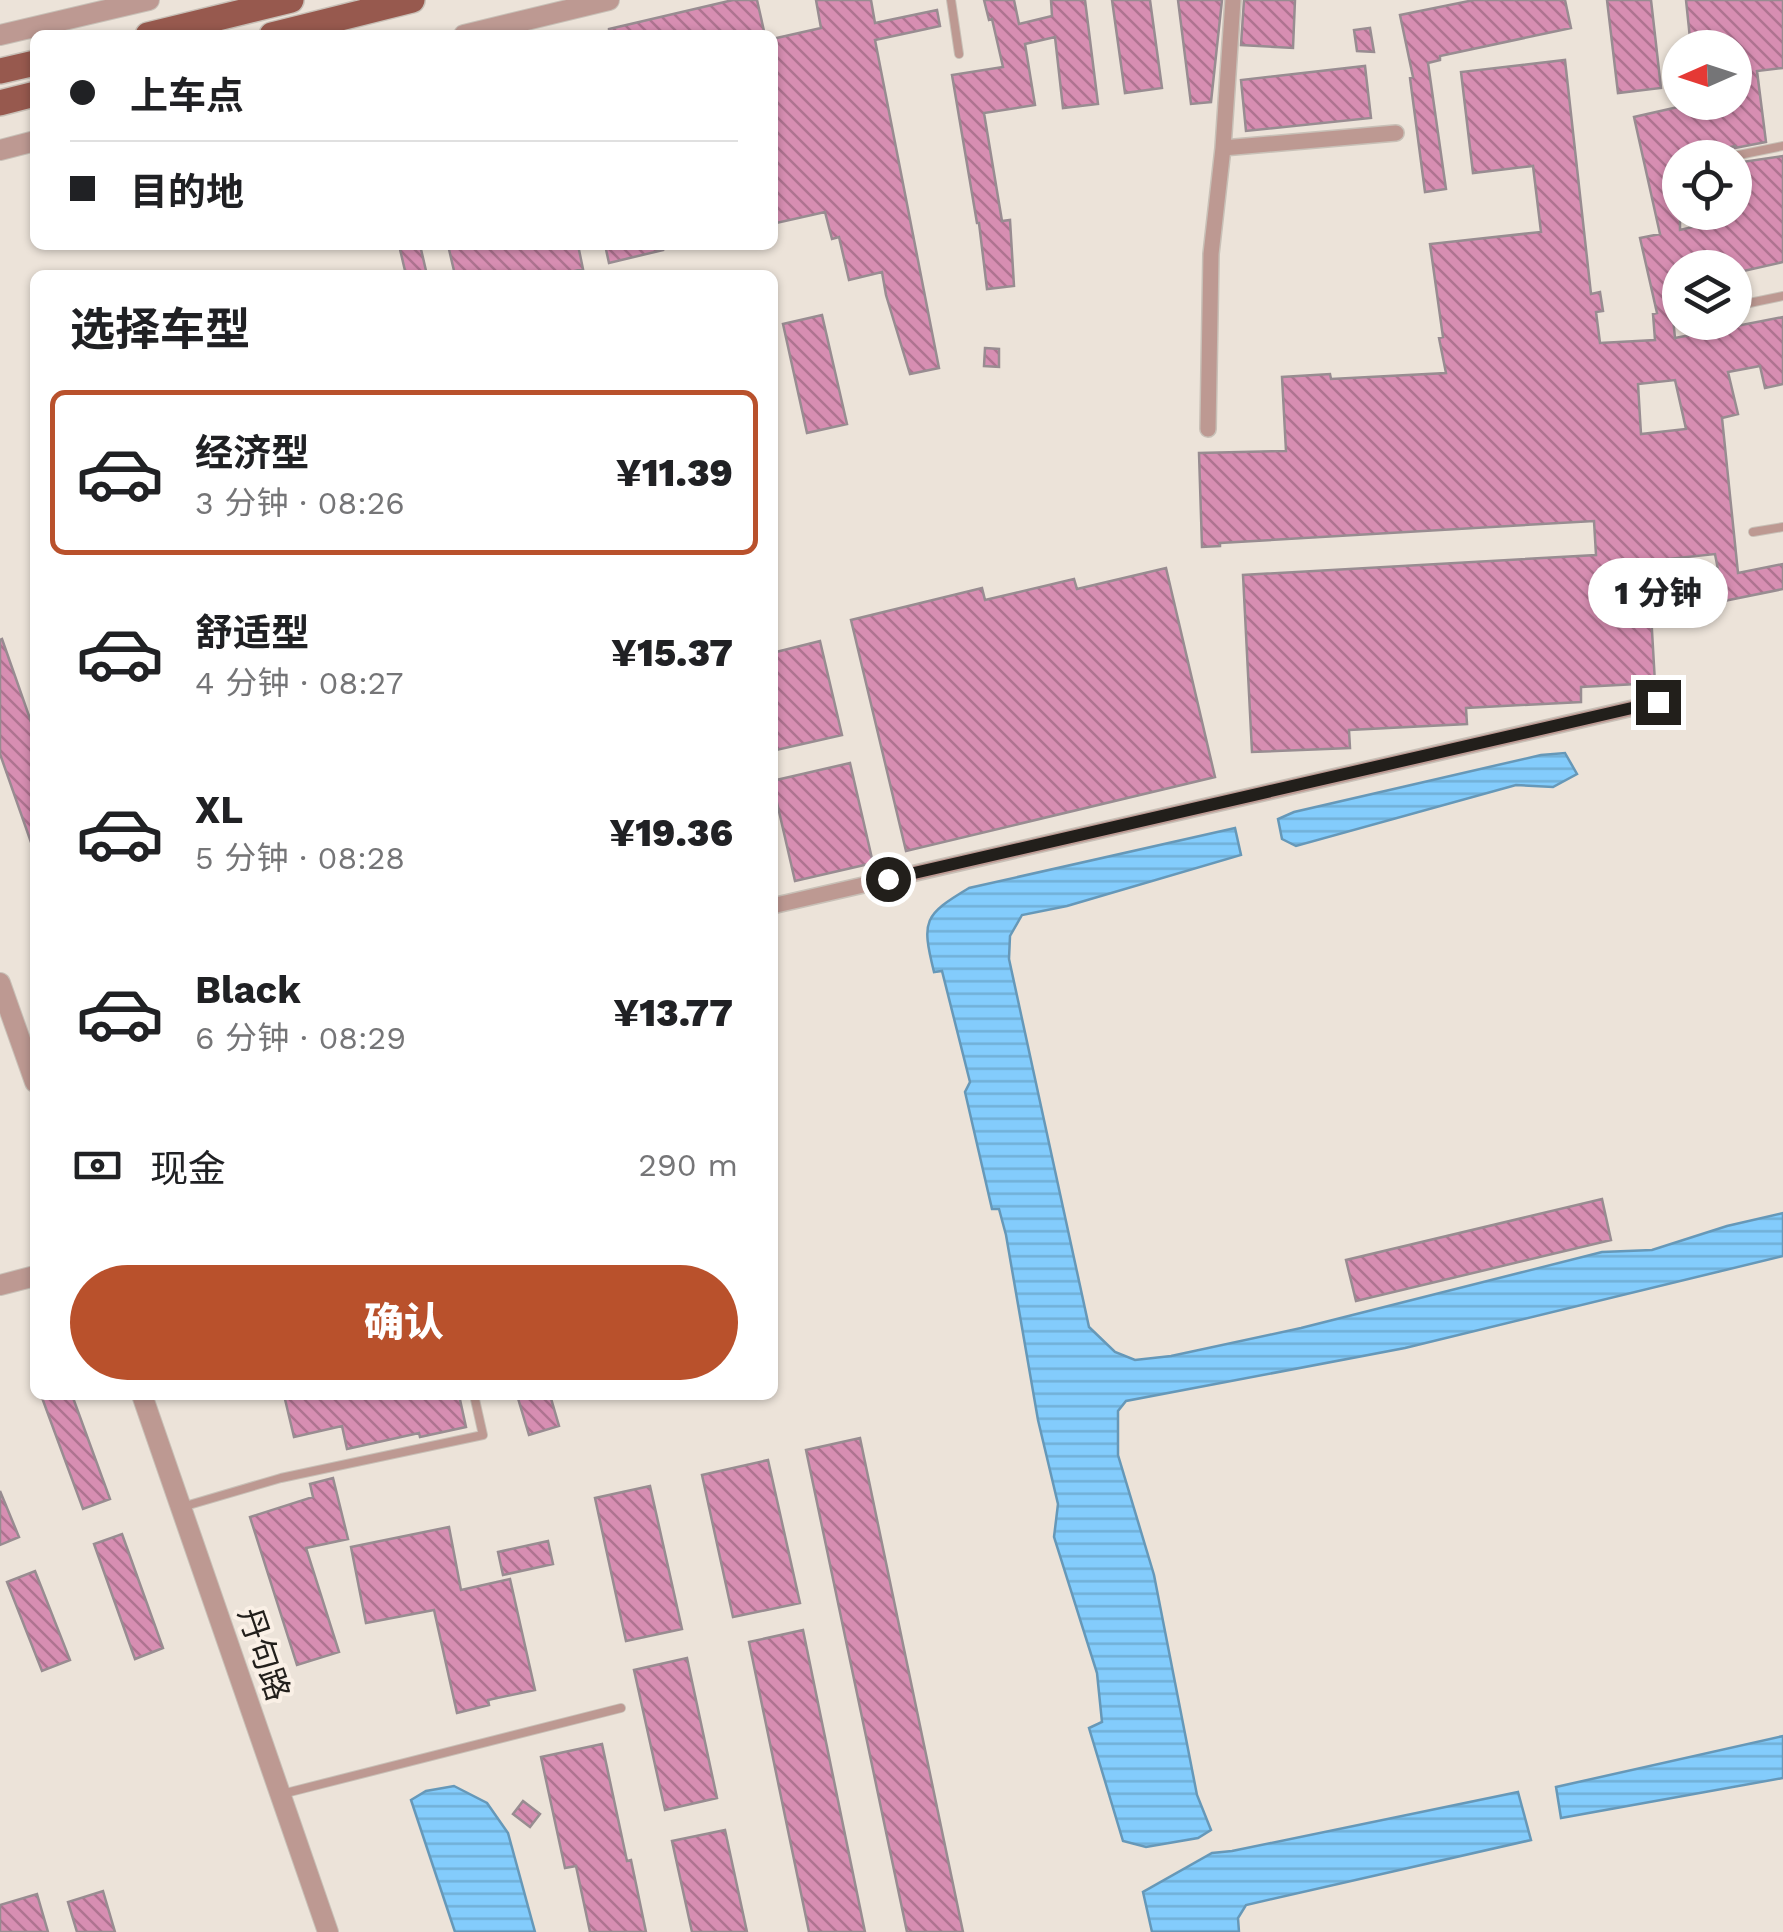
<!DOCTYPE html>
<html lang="zh">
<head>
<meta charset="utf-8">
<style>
  :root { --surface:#fff; --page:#f6f6f6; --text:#202124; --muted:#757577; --line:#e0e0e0; --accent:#b9512c }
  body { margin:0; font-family:"Work Sans","Noto Sans SC",sans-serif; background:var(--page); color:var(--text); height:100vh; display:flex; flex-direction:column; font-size:38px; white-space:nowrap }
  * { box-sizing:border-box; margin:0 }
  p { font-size:32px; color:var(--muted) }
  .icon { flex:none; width:55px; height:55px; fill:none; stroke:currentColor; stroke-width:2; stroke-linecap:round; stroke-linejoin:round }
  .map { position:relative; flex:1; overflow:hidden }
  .details { position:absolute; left:30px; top:270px; width:748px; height:1130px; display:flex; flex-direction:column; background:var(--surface); border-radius:15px; box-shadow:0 2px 8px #0004 }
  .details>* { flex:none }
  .banner { position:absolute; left:30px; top:30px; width:748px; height:220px; border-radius:15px; box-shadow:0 2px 8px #0004; display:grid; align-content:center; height:220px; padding:0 40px; background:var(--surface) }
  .needle { width:65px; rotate:267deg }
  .tools { position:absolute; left:1662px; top:30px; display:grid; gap:20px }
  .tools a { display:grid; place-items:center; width:90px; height:90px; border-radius:50%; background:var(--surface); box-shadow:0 2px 8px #0004; font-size:50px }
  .end { position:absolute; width:45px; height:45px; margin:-22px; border:12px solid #221f1b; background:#fff; box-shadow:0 0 0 5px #fff }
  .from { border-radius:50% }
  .bubble { position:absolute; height:70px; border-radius:35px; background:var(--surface); box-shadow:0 2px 8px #0004; font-size:32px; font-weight:800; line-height:70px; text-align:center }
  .banner b { display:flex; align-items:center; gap:35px; height:95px; font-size:38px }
  .banner b+b { border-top:2px solid var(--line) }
  .banner i { width:25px; height:25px; background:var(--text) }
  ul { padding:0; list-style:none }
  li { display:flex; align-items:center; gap:30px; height:165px; margin:0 20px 15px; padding:0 20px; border:5px solid transparent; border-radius:15px }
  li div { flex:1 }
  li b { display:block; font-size:38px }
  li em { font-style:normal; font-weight:800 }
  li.on { border-color:var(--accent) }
  li>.icon { width:90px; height:90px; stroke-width:1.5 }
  h2 { padding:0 40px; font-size:45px; line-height:120px }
  .pay { display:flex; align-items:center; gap:25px; height:110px; padding:0 40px; font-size:38px }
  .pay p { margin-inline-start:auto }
  .cta { display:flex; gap:20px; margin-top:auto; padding:20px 40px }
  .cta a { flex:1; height:115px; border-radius:60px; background:var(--accent); color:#fff; font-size:40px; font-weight:800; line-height:115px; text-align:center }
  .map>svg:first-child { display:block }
  .water { fill:url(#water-rules); stroke:#6698b8; stroke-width:2.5 }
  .building { fill:url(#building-back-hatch); stroke:#988c91; stroke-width:2.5; fill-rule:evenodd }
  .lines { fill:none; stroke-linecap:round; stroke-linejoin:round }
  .service-casing { stroke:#c8c0b7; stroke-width:10 }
  .minor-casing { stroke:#c8c0b7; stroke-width:18 }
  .tertiary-casing { stroke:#c8c0b7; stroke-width:22 }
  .primary-casing { stroke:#c8c0b7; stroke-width:28 }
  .service { stroke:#bd9992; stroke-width:8 }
  .minor { stroke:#bd9992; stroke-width:15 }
  .tertiary { stroke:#bd9992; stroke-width:20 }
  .primary { stroke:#97594e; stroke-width:25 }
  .route { stroke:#221f1b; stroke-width:12 }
  .labels { text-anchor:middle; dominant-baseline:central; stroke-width:8; stroke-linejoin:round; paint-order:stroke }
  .street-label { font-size:32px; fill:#221f1b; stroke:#faf0e6 }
</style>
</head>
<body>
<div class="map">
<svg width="1783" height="1932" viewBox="0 0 1783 1932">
  <defs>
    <pattern id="water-rules" width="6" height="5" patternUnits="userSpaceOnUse" patternTransform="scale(2.5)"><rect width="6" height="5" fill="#83ccfc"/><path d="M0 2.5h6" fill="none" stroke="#71afd7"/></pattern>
    <pattern id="building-back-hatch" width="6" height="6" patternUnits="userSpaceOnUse" patternTransform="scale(2.5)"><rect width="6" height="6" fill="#d78eb2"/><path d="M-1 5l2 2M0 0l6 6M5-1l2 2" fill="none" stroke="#ae7390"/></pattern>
  </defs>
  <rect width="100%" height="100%" fill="#ece3d9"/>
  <path class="water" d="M 1565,753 L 1577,774 L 1553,787 L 1516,785 L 1296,846 L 1282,839 L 1278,819 L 1294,812 L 1541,755 Z
    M 1235,828 L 1241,855 L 1067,906 L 1022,915 L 1010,936 L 1009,959 L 1089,1327 L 1115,1352 L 1135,1360 L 1171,1356 L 1301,1328 L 1602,1252 L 1652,1250 L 1727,1226 L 1783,1213 L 1783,1256 L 1405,1348 L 1126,1401 L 1118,1411 L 1118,1455 L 1154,1575 L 1197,1795 L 1211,1830 L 1198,1838 L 1146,1847 L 1123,1841 L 1089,1728 L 1102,1722 L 1097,1673 L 1054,1537 L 1058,1504 L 1038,1420 L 1006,1235 L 999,1209 L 992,1209 L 965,1092 L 970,1082 L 942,971 L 934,972 C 921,920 924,915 969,888 Z
    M 1783,1736 L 1783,1778 L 1561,1818 L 1556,1787 Z
    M 454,1786 L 487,1803 L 508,1833 L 535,1932 L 455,1932 L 411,1800 L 426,1791 Z
    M 1518,1792 L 1531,1840 L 1246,1905 L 1238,1918 L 1239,1932 L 1152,1932 L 1143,1892 L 1212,1853 L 1232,1851 Z"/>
  <path class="building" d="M 733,0 L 757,0 L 764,31 L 746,35 L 609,35 L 609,29 Z
    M 816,0 L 871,0 L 875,23 L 937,10 L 940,26 L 875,40 L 939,368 L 910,374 L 886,295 L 882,272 L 849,280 L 839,237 L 832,239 L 825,212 L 772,224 L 772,39 L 821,28 Z
    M 984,0 L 1014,0 L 1019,24 L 1052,16 L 1051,0 L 1085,0 L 1098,104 L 1063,108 L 1055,37 L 1025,44 L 1035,105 L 984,113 L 1002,221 L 1010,220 L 1014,286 L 987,289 L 979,223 L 977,223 L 952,75 L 1003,67 L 992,19 L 989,20 Z
    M 1112,0 L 1150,0 L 1162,88 L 1125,93 Z
    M 1178,0 L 1222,0 L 1211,102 L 1191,104 Z
    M 1244,0 L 1295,0 L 1293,48 L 1241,45 Z
    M 1474,0 L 1565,0 L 1571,28 L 1440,56 L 1440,60 L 1428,63 L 1446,189 L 1425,192 L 1410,78 L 1413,77 L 1400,15 Z
    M 1607,0 L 1651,0 L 1661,88 L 1618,93 Z
    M 1686,0 L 1783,0 L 1783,68 L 1757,71 L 1766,142 L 1735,148 L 1735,146 L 1693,155 L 1693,158 L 1680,158 L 1680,230 L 1735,217 L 1735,163 L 1783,156 L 1783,262 L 1735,273 L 1735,268 L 1680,268 L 1680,285 L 1670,287 L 1675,338 L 1783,317 L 1783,384 L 1765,388 L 1760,366 L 1728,372 L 1738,414 L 1722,418 L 1738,573 L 1783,564 L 1783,589 L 1724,601 L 1715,554 L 1648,561 L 1655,683 L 1581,687 L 1581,702 L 1466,708 L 1467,724 L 1349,730 L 1350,748 L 1252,752 L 1243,575 L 1596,555 L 1594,521 L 1220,543 L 1220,546 L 1202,547 L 1199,453 L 1286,451 L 1282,377 L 1330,374 L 1331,379 L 1446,373 L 1439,338 L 1443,337 L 1430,244 L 1541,232 L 1533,166 L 1473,173 L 1461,72 L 1565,60 L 1591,294 L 1600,292 L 1603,311 L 1596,312 L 1600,343 L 1655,340 L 1653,314 L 1657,313 L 1640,238 L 1660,234 L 1634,117 L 1700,102 L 1735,102 L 1735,48 L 1691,48 ZM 1675,380 L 1686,429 L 1641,434 L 1638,384 Z
    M 1370,28 L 1374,52 L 1357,51 L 1354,30 Z
    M 1365,66 L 1371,118 L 1246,131 L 1241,80 Z
    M 399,245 L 420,245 L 427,275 L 406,275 Z
    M 448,245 L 578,245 L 583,269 L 558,275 L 455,275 Z
    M 605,245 L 662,245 L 663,250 L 609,263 Z
    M 822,315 L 847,424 L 807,433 L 783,324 Z
    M 985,348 L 999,349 L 999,367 L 984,366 Z
    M 1166,568 L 1215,777 L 906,851 L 851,620 L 982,588 L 985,600 L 1074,579 L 1077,589 Z
    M 2,639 L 35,733 L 35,848 L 33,848 L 0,754 L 0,640 Z
    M 820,641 L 842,735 L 772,751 L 772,653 Z
    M 850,763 L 873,863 L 795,881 L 772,781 Z
    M 1602,1199 L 1611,1240 L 1356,1301 L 1346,1260 Z
    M 41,1395 L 72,1395 L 110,1499 L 83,1509 Z
    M 284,1395 L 459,1395 L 466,1427 L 420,1437 L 419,1433 L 347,1449 L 342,1426 L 294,1437 Z
    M 517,1395 L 550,1395 L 559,1426 L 529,1435 Z
    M 860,1438 L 963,1932 L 907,1932 L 806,1450 Z
    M 768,1460 L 800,1603 L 733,1617 L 702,1475 Z
    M 333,1478 L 348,1539 L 306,1548 L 339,1652 L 297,1665 L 250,1517 L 313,1497 L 310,1484 Z
    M 650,1486 L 682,1629 L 626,1641 L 595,1498 Z
    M 0,1491 L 19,1537 L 0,1545 Z
    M 449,1527 L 461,1590 L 510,1579 L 535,1690 L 488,1700 L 489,1705 L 457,1713 L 434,1610 L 366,1623 L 351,1547 Z
    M 122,1534 L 163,1648 L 135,1659 L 94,1544 Z
    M 548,1541 L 553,1564 L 503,1575 L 498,1552 Z
    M 35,1571 L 70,1660 L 42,1671 L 7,1582 Z
    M 803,1630 L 865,1932 L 809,1932 L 749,1642 Z
    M 687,1658 L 717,1798 L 665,1810 L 634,1670 Z
    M 602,1744 L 627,1861 L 631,1860 L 646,1932 L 590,1932 L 576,1866 L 565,1868 L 541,1757 Z
    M 523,1801 L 540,1814 L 530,1827 L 513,1814 Z
    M 725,1830 L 747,1932 L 692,1932 L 672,1841 Z
    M 103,1891 L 115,1932 L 77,1932 L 68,1902 Z
    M 37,1894 L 48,1932 L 0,1932 L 0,1905 Z"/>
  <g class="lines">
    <g class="service-casing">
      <path id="service" d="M 951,0 L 959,54
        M 1724,158 L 1783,146
        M 1735,306 L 1783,296
        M 1753,532 L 1783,527
        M 182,1507 L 281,1478 L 483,1435 L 474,1395
        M 282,1794 L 621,1708"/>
    </g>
    <g class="minor-casing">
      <path id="minor" d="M 1233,0 L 1223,148 L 1396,133
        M 1208,429 L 1211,254 L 1223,148
        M 772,906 L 1659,702"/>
    </g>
    <g class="tertiary-casing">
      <path id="tertiary" d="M 0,35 L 149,0
        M 464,35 L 609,0
        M 0,150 L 35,141
        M 0,983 L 35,1082
        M 0,1285 L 35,1276
        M 142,1395 L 328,1932"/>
    </g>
    <g class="primary-casing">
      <path id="primary" d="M 148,35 L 291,0
        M 272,35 L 412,0
        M 0,71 L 35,63
        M 0,103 L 35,94"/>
    </g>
    <use href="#service" class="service"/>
    <use href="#minor" class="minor"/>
    <use href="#tertiary" class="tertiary"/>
    <use href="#primary" class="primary"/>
  </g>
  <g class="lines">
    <path class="route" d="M 888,879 L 1658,702"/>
  </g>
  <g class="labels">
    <g class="street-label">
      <text transform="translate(264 1654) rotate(71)">丹句路</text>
    </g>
  </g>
</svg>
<div class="tools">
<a><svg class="needle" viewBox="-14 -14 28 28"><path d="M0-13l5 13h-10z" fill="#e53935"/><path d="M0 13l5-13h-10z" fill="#757577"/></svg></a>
<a><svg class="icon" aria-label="locate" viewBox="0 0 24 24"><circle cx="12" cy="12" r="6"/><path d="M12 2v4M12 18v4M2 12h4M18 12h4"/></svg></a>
<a><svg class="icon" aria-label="layers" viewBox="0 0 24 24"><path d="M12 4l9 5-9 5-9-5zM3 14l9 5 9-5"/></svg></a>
</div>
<i class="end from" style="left:888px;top:879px"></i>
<i class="end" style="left:1658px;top:702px"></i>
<div class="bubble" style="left:1588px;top:558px;width:140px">1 分钟</div>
<div class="banner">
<b><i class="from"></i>上车点</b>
<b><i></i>目的地</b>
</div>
<section class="details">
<h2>选择车型</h2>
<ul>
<li class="on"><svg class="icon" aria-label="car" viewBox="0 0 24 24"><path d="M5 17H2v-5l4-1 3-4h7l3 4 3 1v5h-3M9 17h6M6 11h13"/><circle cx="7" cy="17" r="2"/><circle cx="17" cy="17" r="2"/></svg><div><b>经济型</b><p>3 分钟 · 08:26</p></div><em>¥11.39</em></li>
<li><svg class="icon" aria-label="car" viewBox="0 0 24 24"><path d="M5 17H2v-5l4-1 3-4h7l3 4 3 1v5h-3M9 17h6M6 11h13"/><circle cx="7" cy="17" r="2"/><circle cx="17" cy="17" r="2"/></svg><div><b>舒适型</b><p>4 分钟 · 08:27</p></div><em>¥15.37</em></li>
<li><svg class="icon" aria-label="car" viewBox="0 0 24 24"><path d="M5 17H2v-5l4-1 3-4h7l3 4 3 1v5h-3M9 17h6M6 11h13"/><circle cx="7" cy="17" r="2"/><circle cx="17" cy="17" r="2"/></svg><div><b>XL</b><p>5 分钟 · 08:28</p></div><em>¥19.36</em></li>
<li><svg class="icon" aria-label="car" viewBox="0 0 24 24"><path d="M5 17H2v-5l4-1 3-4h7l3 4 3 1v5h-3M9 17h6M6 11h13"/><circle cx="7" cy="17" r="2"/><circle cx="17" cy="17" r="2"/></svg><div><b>Black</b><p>6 分钟 · 08:29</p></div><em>¥13.77</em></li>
</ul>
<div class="pay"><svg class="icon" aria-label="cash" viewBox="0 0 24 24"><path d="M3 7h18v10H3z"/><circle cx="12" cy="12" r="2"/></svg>现金<p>290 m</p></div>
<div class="cta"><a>确认</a></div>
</section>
</div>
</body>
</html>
